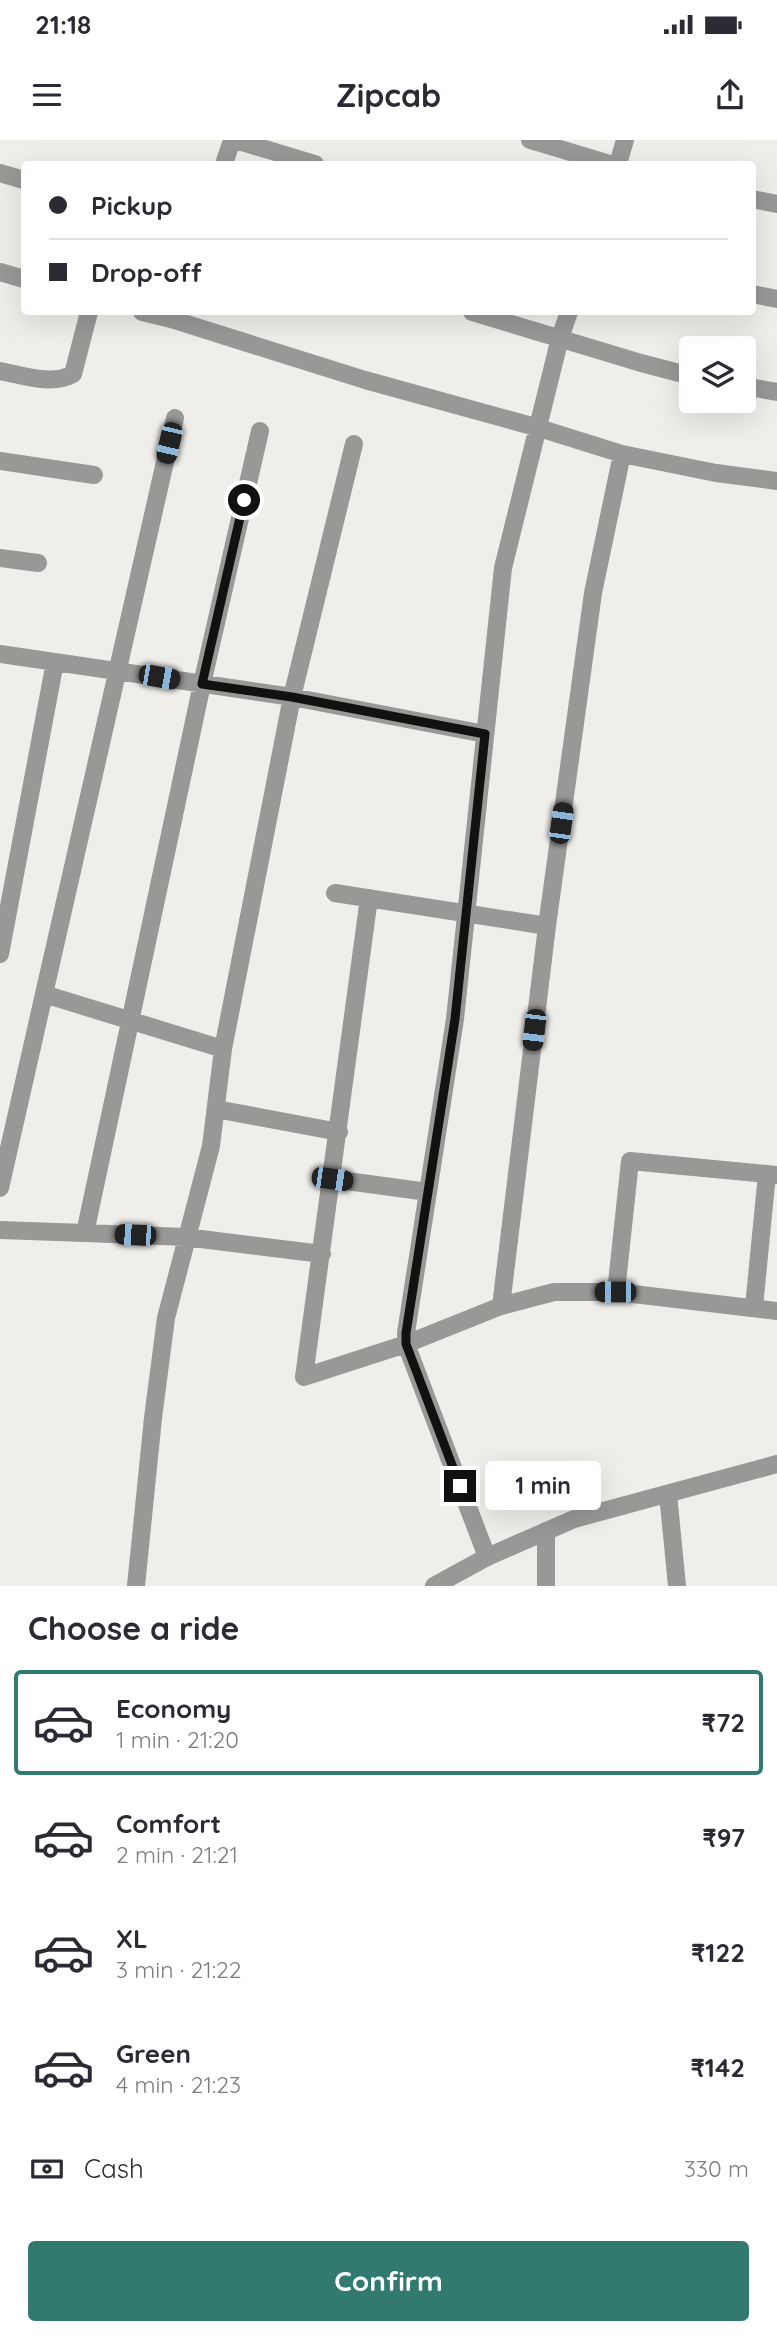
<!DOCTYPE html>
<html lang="en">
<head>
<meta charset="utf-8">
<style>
  :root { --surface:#fff; --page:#f2f2f3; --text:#2b2b33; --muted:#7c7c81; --line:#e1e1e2; --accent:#327970 }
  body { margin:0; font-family:Quicksand,sans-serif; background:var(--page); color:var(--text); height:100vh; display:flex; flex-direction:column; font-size:26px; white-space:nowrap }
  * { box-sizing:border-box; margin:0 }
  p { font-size:23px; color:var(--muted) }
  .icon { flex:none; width:38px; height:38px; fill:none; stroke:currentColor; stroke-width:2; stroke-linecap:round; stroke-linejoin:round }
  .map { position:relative; height:1446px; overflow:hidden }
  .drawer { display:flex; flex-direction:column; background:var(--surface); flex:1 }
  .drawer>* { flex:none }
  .banner { position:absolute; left:21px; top:21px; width:735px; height:154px; border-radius:7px; box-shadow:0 7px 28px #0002; display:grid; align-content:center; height:154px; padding:0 28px; background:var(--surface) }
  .fabs { position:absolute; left:679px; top:196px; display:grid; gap:14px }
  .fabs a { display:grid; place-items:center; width:77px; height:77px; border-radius:7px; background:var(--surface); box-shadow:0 7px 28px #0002; font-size:35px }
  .end { position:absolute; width:32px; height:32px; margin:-16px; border:9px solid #111110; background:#fff; box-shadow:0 0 0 4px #fff }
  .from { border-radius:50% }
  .bubble { position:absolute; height:49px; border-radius:7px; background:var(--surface); box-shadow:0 7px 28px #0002; font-size:23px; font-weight:700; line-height:49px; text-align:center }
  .car { position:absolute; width:21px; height:42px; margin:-21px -10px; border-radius:9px; box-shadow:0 0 5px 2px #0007; background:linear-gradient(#222 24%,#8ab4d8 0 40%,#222 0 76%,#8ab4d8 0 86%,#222 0) }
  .banner b { display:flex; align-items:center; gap:24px; height:66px; font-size:26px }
  .banner b+b { border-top:2px solid var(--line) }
  .banner i { width:18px; height:18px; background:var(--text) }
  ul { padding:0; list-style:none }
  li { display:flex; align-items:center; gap:21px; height:105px; margin:0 14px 10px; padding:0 14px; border:4px solid transparent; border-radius:7px }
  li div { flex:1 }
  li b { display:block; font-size:26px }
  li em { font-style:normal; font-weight:700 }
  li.current { border-color:var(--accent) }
  li>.icon { width:63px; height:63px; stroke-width:1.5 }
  h2 { padding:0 28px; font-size:32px; line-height:84px }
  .pay { display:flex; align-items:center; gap:18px; height:77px; padding:0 28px; font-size:26px }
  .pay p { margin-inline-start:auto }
  .button { display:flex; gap:14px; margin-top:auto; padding:14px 28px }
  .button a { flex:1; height:80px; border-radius:7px; background:var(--accent); color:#fff; font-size:28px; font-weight:700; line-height:80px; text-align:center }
  .status { display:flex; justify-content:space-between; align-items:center; height:49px; padding:0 35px; background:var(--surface); direction:ltr }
  .status svg { height:19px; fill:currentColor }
  header { display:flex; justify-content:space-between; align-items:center; height:91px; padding:0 28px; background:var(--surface); font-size:32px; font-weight:700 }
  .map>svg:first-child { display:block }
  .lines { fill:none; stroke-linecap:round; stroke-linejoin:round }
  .minor { stroke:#999897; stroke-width:18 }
  .tertiary { stroke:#999897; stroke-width:18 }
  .route { stroke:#111110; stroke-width:9 }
</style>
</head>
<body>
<div class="status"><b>21:18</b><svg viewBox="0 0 49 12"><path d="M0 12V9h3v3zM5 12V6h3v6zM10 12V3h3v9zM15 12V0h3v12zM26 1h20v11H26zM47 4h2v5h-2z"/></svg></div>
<header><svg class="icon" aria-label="menu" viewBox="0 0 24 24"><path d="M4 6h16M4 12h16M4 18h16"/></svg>Zipcab<svg class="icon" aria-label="share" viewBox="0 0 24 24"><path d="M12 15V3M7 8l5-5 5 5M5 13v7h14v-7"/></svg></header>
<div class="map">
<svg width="777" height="1446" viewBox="0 0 777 1446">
  <rect width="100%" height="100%" fill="#f0eeeb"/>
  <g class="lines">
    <path class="minor" d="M 235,0 L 315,24
      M 530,0 L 610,24
      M 224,24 L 232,0
      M 618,24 L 625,0
      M 0,33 L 24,40
      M 752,59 L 777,64
      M 0,132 L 24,139
      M 752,154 L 777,159
      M 142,172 L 171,179
      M 173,172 L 171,179 L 365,240 L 539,288 L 622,314 L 716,333 L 777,341
      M 472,172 L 641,223 L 691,236
      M 0,231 C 22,235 52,246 73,234 L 89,172
      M 744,246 L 777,252
      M 175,278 L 44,854 L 223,909
      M 260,291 L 202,544 L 85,1093 L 185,1097 L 322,1114
      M 0,321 L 94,335
      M 0,418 L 38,423
      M 0,514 L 292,557 L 485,594
      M 335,753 L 547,786 L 501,1166 L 554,1152 L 616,1152 L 777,1171
      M 369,758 L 304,1237 L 406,1204 L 501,1166
      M 547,786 L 593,453 L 622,314
      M 0,814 L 55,522
      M 216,969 L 339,992
      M 332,1039 L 428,1052
      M 0,1048 L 44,854
      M 0,1090 L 85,1093
      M 616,1152 L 630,1021 L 777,1035
      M 754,1167 L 767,1034
      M 668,1354 L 677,1446
      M 487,1417 L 406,1204 L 406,1193 L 455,879 L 503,428 L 560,198 L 569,172
      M 136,1446 L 153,1278 L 166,1178 L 211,1006 L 223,909 L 292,557 L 354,304
      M 546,1446 L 546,1391"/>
    <path class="tertiary" d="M 434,1446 L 487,1417 L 574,1379 L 777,1324"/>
  </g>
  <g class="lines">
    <path class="route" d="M 244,360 L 202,544 L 292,557 L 485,594 L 455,879 L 406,1193 L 406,1204 L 460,1346"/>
  </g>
</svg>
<div class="fabs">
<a><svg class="icon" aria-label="layers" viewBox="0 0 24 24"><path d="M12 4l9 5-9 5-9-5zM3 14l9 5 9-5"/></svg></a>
</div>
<i class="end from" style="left:244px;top:360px"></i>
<i class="end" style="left:460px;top:1346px"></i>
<div class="bubble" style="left:485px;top:1321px;width:116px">1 min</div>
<i class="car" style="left:169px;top:303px;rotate:193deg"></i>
<i class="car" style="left:159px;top:537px;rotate:100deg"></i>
<i class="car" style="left:561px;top:683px;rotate:8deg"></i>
<i class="car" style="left:534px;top:890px;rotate:187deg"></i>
<i class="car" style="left:332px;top:1039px;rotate:98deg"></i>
<i class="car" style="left:135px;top:1095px;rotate:272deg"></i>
<i class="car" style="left:615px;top:1152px;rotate:270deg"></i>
<div class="banner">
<b><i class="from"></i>Pickup</b>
<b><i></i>Drop-off</b>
</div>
</div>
<section class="drawer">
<h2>Choose a ride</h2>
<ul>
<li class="current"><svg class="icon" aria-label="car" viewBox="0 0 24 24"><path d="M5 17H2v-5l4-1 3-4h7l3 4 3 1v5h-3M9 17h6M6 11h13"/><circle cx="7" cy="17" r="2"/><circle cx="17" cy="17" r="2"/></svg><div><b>Economy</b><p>1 min · 21:20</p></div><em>₹72</em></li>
<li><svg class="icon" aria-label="car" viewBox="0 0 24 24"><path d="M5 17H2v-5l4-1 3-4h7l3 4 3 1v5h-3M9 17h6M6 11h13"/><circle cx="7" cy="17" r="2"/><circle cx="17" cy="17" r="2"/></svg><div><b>Comfort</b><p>2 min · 21:21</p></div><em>₹97</em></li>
<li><svg class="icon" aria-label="car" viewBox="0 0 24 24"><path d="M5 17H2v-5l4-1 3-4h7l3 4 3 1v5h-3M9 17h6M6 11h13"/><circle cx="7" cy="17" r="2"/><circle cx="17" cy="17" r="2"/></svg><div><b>XL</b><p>3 min · 21:22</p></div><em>₹122</em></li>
<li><svg class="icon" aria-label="car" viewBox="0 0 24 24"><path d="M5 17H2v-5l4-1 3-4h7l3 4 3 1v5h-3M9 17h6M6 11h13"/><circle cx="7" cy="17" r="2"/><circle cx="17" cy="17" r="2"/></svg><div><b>Green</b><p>4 min · 21:23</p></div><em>₹142</em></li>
</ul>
<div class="pay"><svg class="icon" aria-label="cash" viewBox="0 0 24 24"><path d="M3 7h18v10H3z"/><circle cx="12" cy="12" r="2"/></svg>Cash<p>330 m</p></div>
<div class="button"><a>Confirm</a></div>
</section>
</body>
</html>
